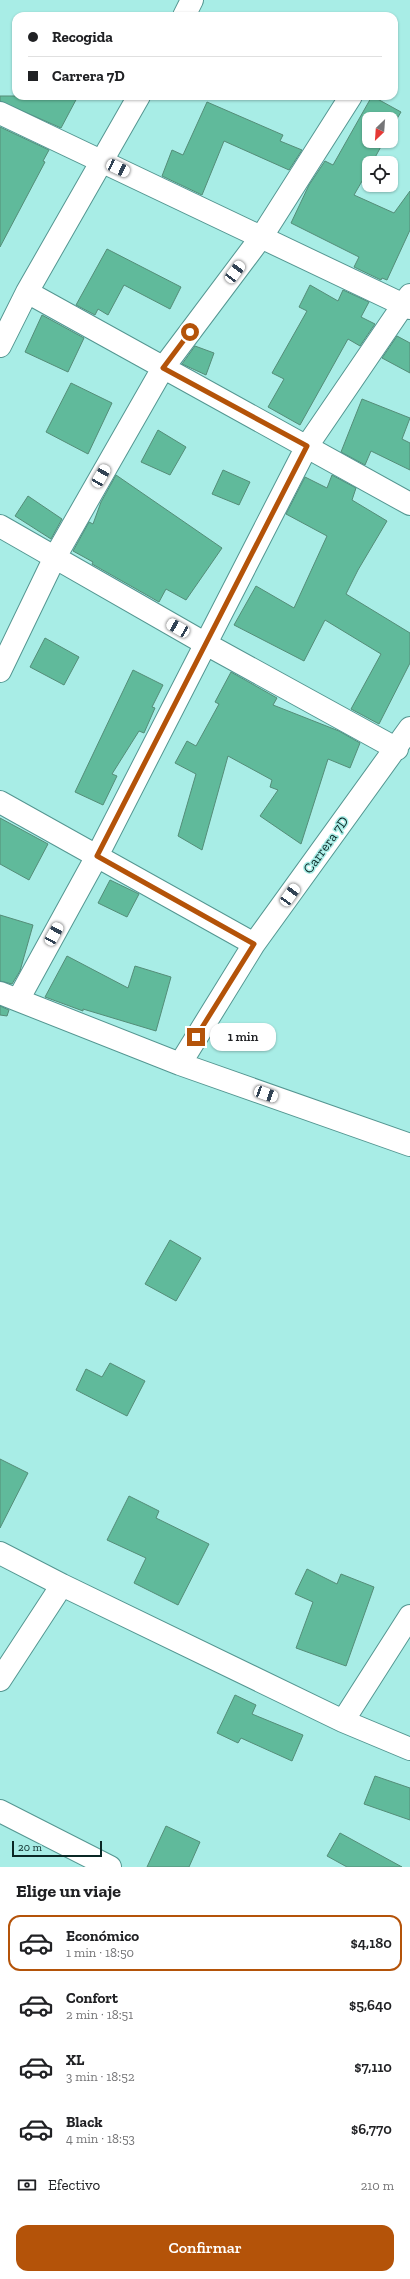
<!DOCTYPE html>
<html lang="es">
<head>
<meta charset="utf-8">
<style>
  :root { --surface:#fff; --page:#f2f2f2; --text:#202124; --muted:#757577; --line:#e0e0e0; --accent:#b45309 }
  body { margin:0; font-family:"Zilla Slab",serif; background:var(--page); color:var(--text); height:100vh; display:flex; flex-direction:column; font-size:15px; white-space:nowrap }
  * { box-sizing:border-box; margin:0 }
  p { font-size:13px; color:var(--muted) }
  .icon { flex:none; width:22px; height:22px; fill:none; stroke:currentColor; stroke-width:2; stroke-linecap:round; stroke-linejoin:round }
  .map { position:relative; height:1867px; overflow:hidden }
  .panel { display:flex; flex-direction:column; background:var(--surface); flex:1 }
  .panel>* { flex:none }
  .banner { position:absolute; left:12px; top:12px; width:386px; height:88px; border-radius:12px; box-shadow:0 1px 3px #0004; display:grid; align-content:center; height:88px; padding:0 16px; background:var(--surface) }
  .needle { width:26px; rotate:205deg }
  .fabs { position:absolute; left:362px; top:112px; display:grid; gap:8px }
  .fabs a { display:grid; place-items:center; width:36px; height:36px; border-radius:8px; background:var(--surface); box-shadow:0 1px 3px #0004; font-size:20px }
  .scale { position:absolute; left:12px; bottom:10px; width:90px; box-sizing:border-box; padding-left:4px; border:2px solid #0a2725; border-top:0; font-size:11px; line-height:14px; white-space:nowrap; color:#0a2725; -webkit-text-stroke:3px #a8ede6; paint-order:stroke }
  .end { position:absolute; width:18px; height:18px; margin:-9px; border:5px solid #b45309; background:#fff; box-shadow:0 0 0 2px #fff }
  .from { border-radius:50% }
  .bubble { position:absolute; height:28px; border-radius:12px; background:var(--surface); box-shadow:0 1px 3px #0004; font-size:13px; font-weight:600; line-height:28px; text-align:center }
  .car { position:absolute; width:12px; height:24px; margin:-12px -6px; border-radius:5px; box-shadow:0 0 3px 1px #0007; background:linear-gradient(#fff 24%,#345 0 40%,#fff 0 76%,#345 0 86%,#fff 0) }
  .banner b { display:flex; align-items:center; gap:14px; height:38px; font-size:15px }
  .banner b+b { border-top:1px solid var(--line) }
  .banner i { width:10px; height:10px; background:var(--text) }
  ul { padding:0; list-style:none }
  li { display:flex; align-items:center; gap:12px; height:56px; margin:0 8px 6px; padding:0 8px; border:2px solid transparent; border-radius:12px }
  li div { flex:1 }
  li b { display:block; font-size:15px }
  li em { font-style:normal; font-weight:600 }
  li.active { border-color:var(--accent) }
  li>.icon { width:36px; height:36px; stroke-width:1.5 }
  h2 { padding:0 16px; font-size:18px; line-height:48px }
  .pay { display:flex; align-items:center; gap:10px; height:44px; padding:0 16px; font-size:15px }
  .pay p { margin-inline-start:auto }
  .cta { display:flex; gap:8px; margin-top:auto; padding:8px 16px }
  .cta a { flex:1; height:46px; border-radius:12px; background:var(--accent); color:#fff; font-size:16px; font-weight:600; line-height:46px; text-align:center }
  .map>svg:first-child { display:block }
  .building { fill:#60ba9b; stroke:#548d78 }
  .lines { fill:none; stroke-linecap:round; stroke-linejoin:round }
  .street-casing { stroke:#549691; stroke-width:24 }
  .street { stroke:#fff; stroke-width:22 }
  .route { stroke:#b45309; stroke-width:5 }
  .labels { text-anchor:middle; dominant-baseline:central; stroke-width:3; stroke-linejoin:round; paint-order:stroke }
  .street-label { font-size:14px; fill:#0a2725; stroke:#a8ede6 }
</style>
</head>
<body>
<div class="map">
<svg width="410" height="1867" viewBox="0 0 410 1867">
  <rect width="100%" height="100%" fill="#a8ede6"/>
  <path class="building" d="M 0,96 L 78,96 L 61,128 L 0,101 Z
    M 372,96 L 401,112 L 391,129 L 391,119 L 369,119 L 369,141 L 384,141 L 372,163 L 369,163 L 369,169 L 354,195 L 394,213 L 410,191 L 410,230 L 387,280 L 382,278 L 381,280 L 354,267 L 359,257 L 291,223 L 309,185 L 325,161 L 333,165 Z
    M 207,102 L 283,135 L 280,141 L 302,150 L 289,170 L 224,141 L 202,195 L 162,176 L 172,150 L 183,155 Z
    M 0,127 L 49,150 L 43,161 L 45,162 L 0,247 Z
    M 107,249 L 181,287 L 170,309 L 124,285 L 108,315 L 98,309 L 95,315 L 76,305 Z
    M 310,285 L 338,301 L 343,290 L 369,302 L 361,317 L 375,324 L 360,346 L 348,339 L 300,425 L 268,407 L 284,379 L 272,373 L 307,311 L 299,307 Z
    M 42,315 L 84,338 L 68,372 L 25,352 Z
    M 397,336 L 410,343 L 410,373 L 382,358 Z
    M 195,346 L 214,353 L 206,375 L 182,364 Z
    M 71,383 L 112,403 L 88,454 L 46,432 Z
    M 362,399 L 410,418 L 402,439 L 410,443 L 410,470 L 371,451 L 365,465 L 341,452 Z
    M 158,430 L 186,447 L 170,475 L 141,462 Z
    M 223,470 L 250,482 L 239,505 L 212,494 Z
    M 116,475 L 222,548 L 186,600 L 166,589 L 159,602 L 92,564 L 93,562 L 73,551 L 89,522 L 93,524 L 101,502 Z
    M 332,475 L 356,488 L 352,500 L 387,521 L 358,570 L 346,594 L 410,633 L 410,663 L 379,724 L 351,709 L 381,654 L 325,620 L 304,661 L 234,625 L 256,586 L 294,608 L 327,536 L 286,514 L 305,477 L 327,488 Z
    M 28,496 L 62,519 L 51,539 L 15,516 Z
    M 45,638 L 79,657 L 64,685 L 30,667 Z
    M 133,670 L 163,685 L 152,707 L 155,708 L 144,733 L 139,731 L 112,774 L 117,776 L 103,805 L 75,792 Z
    M 231,672 L 277,698 L 273,705 L 339,731 L 360,743 L 350,768 L 328,759 L 301,844 L 260,816 L 278,790 L 270,787 L 272,780 L 228,756 L 202,850 L 178,836 L 196,774 L 175,763 L 187,741 L 196,746 L 219,704 L 215,702 Z
    M 0,818 L 48,844 L 29,880 L 0,864 Z
    M 110,880 L 139,894 L 127,917 L 98,903 Z
    M 0,915 L 33,925 L 20,971 L 12,984 L 0,981 Z
    M 67,956 L 128,988 L 135,966 L 171,977 L 156,1031 L 83,1009 L 83,1011 L 45,997 Z
    M 0,1006 L 9,1010 L 7,1016 L 0,1015 Z
    M 170,1240 L 201,1258 L 176,1301 L 145,1284 Z
    M 110,1363 L 145,1381 L 127,1416 L 76,1390 L 86,1369 L 102,1377 Z
    M 0,1459 L 28,1473 L 0,1528 Z
    M 129,1496 L 159,1511 L 156,1518 L 209,1544 L 178,1605 L 134,1583 L 146,1558 L 107,1540 Z
    M 307,1569 L 337,1584 L 341,1574 L 374,1587 L 346,1666 L 296,1648 L 313,1602 L 295,1594 Z
    M 235,1695 L 256,1705 L 252,1714 L 303,1735 L 292,1761 L 241,1738 L 238,1743 L 217,1733 Z
    M 375,1776 L 410,1788 L 410,1820 L 364,1804 Z
    M 166,1826 L 200,1842 L 189,1867 L 147,1867 Z
    M 340,1833 L 402,1867 L 347,1867 L 327,1856 Z"/>
  <g class="lines">
    <g class="street-casing">
      <path id="street" d="M 184,16 L 192,0
        M 0,113 L 410,308
        M 27,292 L 410,504
        M 0,346 L 27,292 L 139,96
        M 0,526 L 206,644 L 397,749
        M 0,671 L 55,557 L 163,368 L 262,236 L 351,96
        M 0,802 L 254,944
        M 0,993 L 180,1064 L 410,1145
        M 18,1000 L 97,856 L 307,446 L 410,295
        M 180,1064 L 254,944 L 410,728
        M 0,1553 L 62,1585 L 343,1721 L 410,1749
        M 0,1680 L 62,1585
        M 343,1721 L 410,1616
        M 0,1811 L 110,1867"/>
    </g>
    <use href="#street" class="street"/>
  </g>
  <g class="lines">
    <path class="route" d="M 190,332 L 163,368 L 307,446 L 97,856 L 254,944 L 196,1037"/>
  </g>
  <g class="labels">
    <g class="street-label">
      <text transform="translate(326 845) rotate(-54)">Carrera 7D</text>
    </g>
  </g>
</svg>
<div class="fabs">
<a><svg class="needle" viewBox="-14 -14 28 28"><path d="M0-13l5 13h-10z" fill="#e53935"/><path d="M0 13l5-13h-10z" fill="#757577"/></svg></a>
<a><svg class="icon" aria-label="locate" viewBox="0 0 24 24"><circle cx="12" cy="12" r="6"/><path d="M12 2v4M12 18v4M2 12h4M18 12h4"/></svg></a>
</div>
<div class="scale">20 m</div>
<i class="end from" style="left:190px;top:332px"></i>
<i class="end" style="left:196px;top:1037px"></i>
<div class="bubble" style="left:210px;top:1023px;width:66px">1 min</div>
<i class="car" style="left:118px;top:168px;rotate:115deg"></i>
<i class="car" style="left:235px;top:272px;rotate:37deg"></i>
<i class="car" style="left:101px;top:476px;rotate:30deg"></i>
<i class="car" style="left:178px;top:628px;rotate:300deg"></i>
<i class="car" style="left:290px;top:895px;rotate:36deg"></i>
<i class="car" style="left:54px;top:934px;rotate:29deg"></i>
<i class="car" style="left:266px;top:1094px;rotate:110deg"></i>
<div class="banner">
<b><i class="from"></i>Recogida</b>
<b><i></i>Carrera 7D</b>
</div>
</div>
<section class="panel">
<h2>Elige un viaje</h2>
<ul>
<li class="active"><svg class="icon" aria-label="car" viewBox="0 0 24 24"><path d="M5 17H2v-5l4-1 3-4h7l3 4 3 1v5h-3M9 17h6M6 11h13"/><circle cx="7" cy="17" r="2"/><circle cx="17" cy="17" r="2"/></svg><div><b>Económico</b><p>1 min · 18:50</p></div><em>$4,180</em></li>
<li><svg class="icon" aria-label="car" viewBox="0 0 24 24"><path d="M5 17H2v-5l4-1 3-4h7l3 4 3 1v5h-3M9 17h6M6 11h13"/><circle cx="7" cy="17" r="2"/><circle cx="17" cy="17" r="2"/></svg><div><b>Confort</b><p>2 min · 18:51</p></div><em>$5,640</em></li>
<li><svg class="icon" aria-label="car" viewBox="0 0 24 24"><path d="M5 17H2v-5l4-1 3-4h7l3 4 3 1v5h-3M9 17h6M6 11h13"/><circle cx="7" cy="17" r="2"/><circle cx="17" cy="17" r="2"/></svg><div><b>XL</b><p>3 min · 18:52</p></div><em>$7,110</em></li>
<li><svg class="icon" aria-label="car" viewBox="0 0 24 24"><path d="M5 17H2v-5l4-1 3-4h7l3 4 3 1v5h-3M9 17h6M6 11h13"/><circle cx="7" cy="17" r="2"/><circle cx="17" cy="17" r="2"/></svg><div><b>Black</b><p>4 min · 18:53</p></div><em>$6,770</em></li>
</ul>
<div class="pay"><svg class="icon" aria-label="cash" viewBox="0 0 24 24"><path d="M3 7h18v10H3z"/><circle cx="12" cy="12" r="2"/></svg>Efectivo<p>210 m</p></div>
<div class="cta"><a>Confirmar</a></div>
</section>
</body>
</html>
